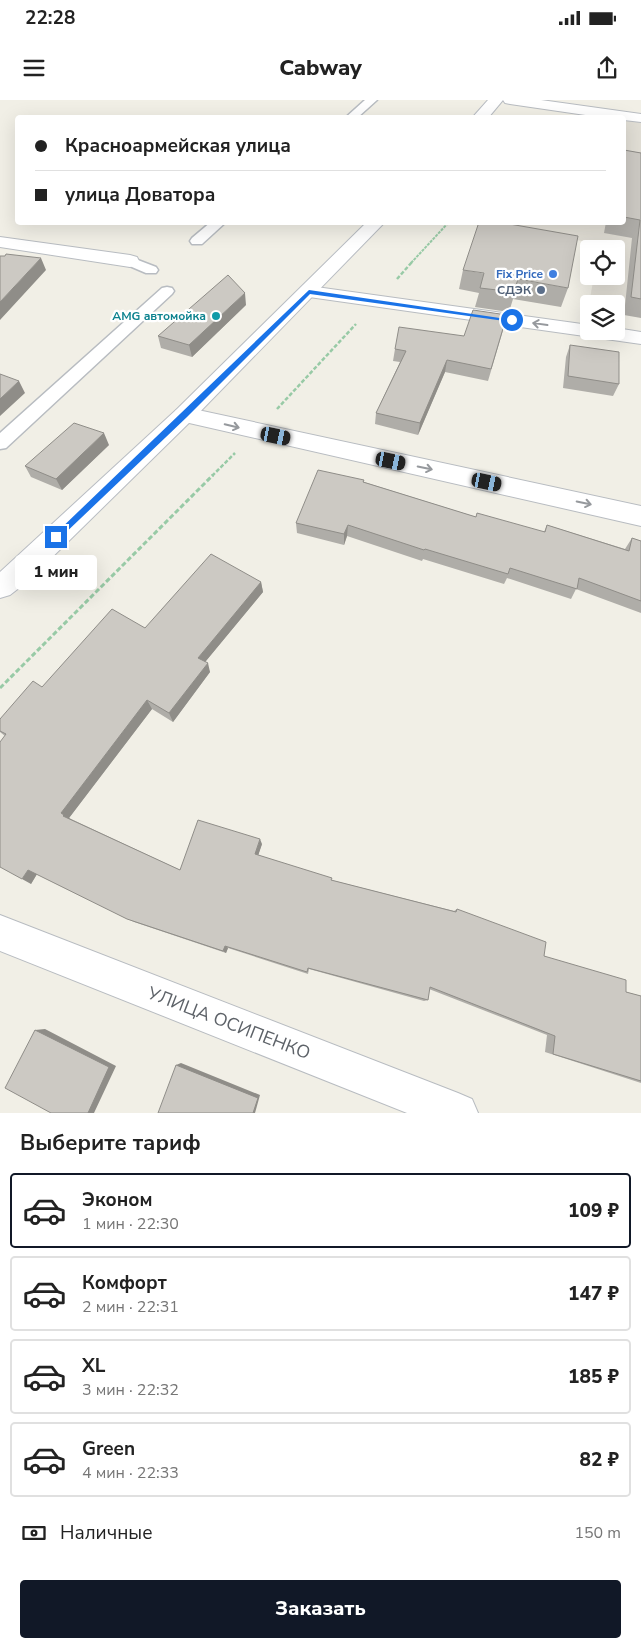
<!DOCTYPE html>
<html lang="ru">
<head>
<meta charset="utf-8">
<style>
  :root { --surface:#fff; --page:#f2f2f2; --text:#222; --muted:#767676; --line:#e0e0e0; --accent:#111827 }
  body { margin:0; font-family:"Nunito Sans",sans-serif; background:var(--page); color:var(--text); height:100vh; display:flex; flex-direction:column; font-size:19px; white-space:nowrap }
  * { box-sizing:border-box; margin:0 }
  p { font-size:16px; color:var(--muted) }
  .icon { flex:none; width:28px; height:28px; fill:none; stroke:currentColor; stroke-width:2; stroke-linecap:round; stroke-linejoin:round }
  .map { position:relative; height:1013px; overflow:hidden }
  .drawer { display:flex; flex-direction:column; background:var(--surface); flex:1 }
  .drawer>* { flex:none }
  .hud { position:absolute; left:15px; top:15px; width:611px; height:110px; border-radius:5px; box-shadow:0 5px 20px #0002; display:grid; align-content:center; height:110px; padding:0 20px; background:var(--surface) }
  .buttons { position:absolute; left:580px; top:140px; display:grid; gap:10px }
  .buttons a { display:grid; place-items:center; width:45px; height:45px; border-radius:5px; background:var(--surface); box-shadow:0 5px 20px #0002; font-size:25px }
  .end { position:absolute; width:22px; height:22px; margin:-11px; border:6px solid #1a73e8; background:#fff; box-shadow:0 0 0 2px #fff }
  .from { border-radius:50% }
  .bubble { position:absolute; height:35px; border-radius:5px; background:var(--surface); box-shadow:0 5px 20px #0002; font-size:16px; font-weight:800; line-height:35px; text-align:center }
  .car { position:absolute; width:15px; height:30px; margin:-15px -8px; border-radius:6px; box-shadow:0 0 4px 1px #0007; background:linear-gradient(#222 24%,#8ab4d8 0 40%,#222 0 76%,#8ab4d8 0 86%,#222 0) }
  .hud b { display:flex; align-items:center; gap:18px; height:48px; font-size:19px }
  .hud b+b { border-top:1px solid var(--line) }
  .hud i { width:12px; height:12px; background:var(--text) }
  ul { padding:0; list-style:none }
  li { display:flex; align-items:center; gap:15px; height:75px; margin:0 10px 8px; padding:0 10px; border:2px solid var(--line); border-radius:5px }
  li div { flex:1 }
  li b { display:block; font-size:19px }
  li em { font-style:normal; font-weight:800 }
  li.selected { border-color:var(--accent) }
  li>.icon { width:45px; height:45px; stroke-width:1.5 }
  h2 { padding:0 20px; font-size:22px; line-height:60px }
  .pay { display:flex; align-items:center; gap:12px; height:55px; padding:0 20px; font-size:19px }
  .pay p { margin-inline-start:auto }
  .button { display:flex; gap:10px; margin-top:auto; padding:10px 20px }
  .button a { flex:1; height:58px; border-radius:5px; background:var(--accent); color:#fff; font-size:20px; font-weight:800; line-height:58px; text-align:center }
  .status { display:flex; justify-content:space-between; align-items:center; height:35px; padding:0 25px; background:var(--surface); direction:ltr }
  .status svg { height:14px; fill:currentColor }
  header { display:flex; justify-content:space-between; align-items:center; height:65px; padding:0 20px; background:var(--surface); font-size:22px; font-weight:800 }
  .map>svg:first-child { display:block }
  .education { fill:#e1ded5 }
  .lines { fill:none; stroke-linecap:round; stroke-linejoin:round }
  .service-casing { stroke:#b8bcc1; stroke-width:3 }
  .minor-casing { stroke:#b8bcc1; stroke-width:2 }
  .secondary-casing { stroke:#b9bdc3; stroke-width:2 }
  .path-far2 { stroke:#98caa6; stroke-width:2; stroke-dasharray:3 1; stroke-linecap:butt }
  .path-far1 { stroke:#98caa6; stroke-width:2.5; stroke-dasharray:4 2; stroke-linecap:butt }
  .path { stroke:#98caa6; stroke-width:3; stroke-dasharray:5 2.5; stroke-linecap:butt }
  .service { fill:#fff; fill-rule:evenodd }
  .minor { fill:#fff; fill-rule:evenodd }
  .secondary { fill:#fff; fill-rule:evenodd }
  .wall { fill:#afada8 }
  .shaded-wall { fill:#8f8d88 }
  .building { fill:#ccc9c3; stroke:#8f8d88 }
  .oneway { stroke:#96999d }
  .route { fill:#1a73e8 }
  .shop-dot { fill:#3f7fe0; stroke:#fff; stroke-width:2 }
  .service-dot { fill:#5c6f8a; stroke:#fff; stroke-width:2 }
  .culture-dot { fill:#0f9aa8; stroke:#fff; stroke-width:2 }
  .labels { text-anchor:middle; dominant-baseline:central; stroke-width:4.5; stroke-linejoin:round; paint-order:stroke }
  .far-shop-label { font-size:12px; font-weight:bold; fill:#366cbe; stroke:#fff; text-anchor:end }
  .far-service-label { font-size:12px; font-weight:bold; fill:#4e5e75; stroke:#fff; text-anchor:end }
  .far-culture-label { font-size:12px; font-weight:bold; fill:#0d838f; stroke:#fff; text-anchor:end }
  .near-street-label { font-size:18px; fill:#5d6268; stroke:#fff }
</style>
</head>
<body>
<div class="status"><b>22:28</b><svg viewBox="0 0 49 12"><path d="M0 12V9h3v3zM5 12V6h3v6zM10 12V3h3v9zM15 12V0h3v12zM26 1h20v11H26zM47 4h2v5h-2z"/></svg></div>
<header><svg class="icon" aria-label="menu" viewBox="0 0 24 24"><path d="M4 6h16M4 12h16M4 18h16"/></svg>Cabway<svg class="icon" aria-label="share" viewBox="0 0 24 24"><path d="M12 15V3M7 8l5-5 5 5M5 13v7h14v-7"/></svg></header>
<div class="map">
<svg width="641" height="1013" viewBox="0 0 641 1013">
  <rect width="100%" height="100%" fill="#f1efe6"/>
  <path class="education" d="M 624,18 L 641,21 L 641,212 L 616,208 L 616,204 L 589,204 L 594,176 L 616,176 L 616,149 L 600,149 L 600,144 L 478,123 L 624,122 Z"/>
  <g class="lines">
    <g class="service-casing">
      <path id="service" d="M 365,0 L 377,0 L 357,18 L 345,18 Z
        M 211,122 L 226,122 L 202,144 L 192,144 L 190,141 L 192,138 Z
        M 130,157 L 156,167 L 158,170 L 156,173 L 146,173 L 125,164 L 123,161 L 125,158 Z
        M 167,187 L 172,188 L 174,191 L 172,194 L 6,348 L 0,349 L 0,333 L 162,188 Z"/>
    </g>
    <g class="minor-casing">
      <path id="minor" d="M 503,0 L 541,0 L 641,14 L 641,22 L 624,20 L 624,18 L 606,18 L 510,4 L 505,3 Z
        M 0,137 L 130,155 L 137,157 L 139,161 L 137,165 L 130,167 L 0,147 Z
        M 309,186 L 589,225 L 589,231 L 616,231 L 616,228 L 641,232 L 641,244 L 302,196 L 299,192 L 302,188 Z
        M 184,307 L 641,406 L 641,426 L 176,320 L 173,315 L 176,310 Z
        M 0,815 L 458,993 L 472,999 L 478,1013 L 407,1013 L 0,851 Z"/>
    </g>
    <g class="secondary-casing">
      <path id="secondary" d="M 488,0 L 503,0 L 488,18 L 472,18 Z
        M 367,122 L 385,122 L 192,320 L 28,481 L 10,495 L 0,498 L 0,472 L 176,310 Z"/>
    </g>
    <path class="path-far2" d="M 411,163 L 449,122"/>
    <path class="path-far1" d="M 397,179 L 412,162
      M 277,309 L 356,224
      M 212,376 L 235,353"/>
    <path class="path" d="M 0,588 L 213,375"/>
    <use href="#service" class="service"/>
    <use href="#minor" class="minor"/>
    <use href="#secondary" class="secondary"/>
  </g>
  <path class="wall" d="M 624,50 L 641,53 L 641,218 L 624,215 L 632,138 L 604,133 L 606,122 L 624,122 Z
    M 463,170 L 568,188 L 561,207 L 513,199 L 509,212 L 475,207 L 479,193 L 459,189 Z
    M 246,205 L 192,257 L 161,248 L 158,236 Z
    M 504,227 L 488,281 L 445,272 L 418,335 L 375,324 L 376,313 L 400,262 L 393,261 L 395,249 L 464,236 Z
    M 570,245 L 619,284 L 613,296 L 563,288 L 566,257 Z
    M 109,345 L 62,390 L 31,377 L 25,366 Z
    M 364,380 L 364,382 L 476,417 L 544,432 L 547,425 L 625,449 L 632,438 L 641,441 L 641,513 L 576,489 L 571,499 L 507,478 L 504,484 L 423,459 L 422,461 L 347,436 L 344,445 L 297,433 L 296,423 Z
    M 261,482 L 263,492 L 205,562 L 210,572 L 173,622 L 152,609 L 69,718 L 180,770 L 262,744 L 258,755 L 331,780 L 454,811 L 457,809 L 544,856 L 626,892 L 641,896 L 641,983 L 545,952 L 547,935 L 429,889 L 428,900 L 424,901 L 309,869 L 308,874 L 228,848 L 226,853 L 134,822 L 37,774 L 31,784 L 5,636 L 0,632 L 0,619 L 42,587 L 145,528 Z"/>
  <path class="shaded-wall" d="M 41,158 L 46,170 L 0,220 L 0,202 Z
    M 245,193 L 246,205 L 192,257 L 189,245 Z
    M 447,260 L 445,272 L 418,335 L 420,323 Z
    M 19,281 L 25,293 L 0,316 L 0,299 Z
    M 104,333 L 109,345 L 62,390 L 56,379 Z
    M 348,425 L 347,436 L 344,445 L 344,434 Z
    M 261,482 L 263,492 L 201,567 L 198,558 Z
    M 208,563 L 210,572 L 173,622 L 169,613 Z
    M 147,600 L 152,609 L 69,718 L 72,720 L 63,716 L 61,713 Z
    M 260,739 L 262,744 L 257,759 L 255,754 Z
    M 28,770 L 37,774 L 31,784 L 22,779 Z
    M 225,846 L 228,848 L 226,853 L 223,851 Z
    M 45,929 L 116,966 L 94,1013 L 88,1013 L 35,930 Z
    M 181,963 L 260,995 L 255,1013 L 253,1013 L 176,965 Z"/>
  <path class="building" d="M 624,50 L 641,53 L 641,199 L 631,197 L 640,120 L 624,117 Z
    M 479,122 L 498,122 L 578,136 L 568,188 L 518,179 L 514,192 L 480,188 L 484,173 L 463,170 Z
    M 6,154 L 41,158 L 0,202 L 0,156 L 5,156 Z
    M 228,175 L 245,193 L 189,245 L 158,236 Z
    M 473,210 L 507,215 L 491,269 L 447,260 L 420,323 L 376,313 L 406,251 L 395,249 L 399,227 L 464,236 Z
    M 570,245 L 619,252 L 619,284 L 568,276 Z
    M 0,274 L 19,281 L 0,299 Z
    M 74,323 L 104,333 L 56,379 L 25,366 Z
    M 318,370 L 364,380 L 363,382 L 476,417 L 477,413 L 545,432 L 547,425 L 629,451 L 632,438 L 641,441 L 641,501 L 579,478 L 577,489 L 510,468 L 508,474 L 425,449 L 424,450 L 348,425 L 344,434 L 296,423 Z
    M 211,454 L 261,482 L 198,558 L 208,563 L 169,613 L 147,600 L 61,713 L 64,715 L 63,716 L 180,770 L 198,720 L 260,739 L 255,754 L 332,778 L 331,780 L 456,812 L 457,809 L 546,842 L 544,856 L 626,880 L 626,892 L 641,896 L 641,981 L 553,954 L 555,936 L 430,887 L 428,900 L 308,868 L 307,872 L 225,846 L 223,851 L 127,819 L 28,770 L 22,779 L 0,767 L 0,642 L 6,634 L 0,631 L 0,619 L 33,581 L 42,587 L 112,509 L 145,528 Z
    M 35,930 L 109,967 L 88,1013 L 51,1013 L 5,988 Z
    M 176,965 L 258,998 L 253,1013 L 158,1013 Z"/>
  <defs><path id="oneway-shaft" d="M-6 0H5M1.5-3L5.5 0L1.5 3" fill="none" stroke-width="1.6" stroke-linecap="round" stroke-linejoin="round" transform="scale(1.25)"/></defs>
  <g class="oneway">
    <use href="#oneway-shaft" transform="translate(540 224) rotate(-172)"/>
    <use href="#oneway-shaft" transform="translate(232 326) rotate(13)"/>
    <use href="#oneway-shaft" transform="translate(425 368) rotate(12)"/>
    <use href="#oneway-shaft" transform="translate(584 403) rotate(12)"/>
  </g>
  <path class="route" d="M 309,190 L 514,220 L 512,222 L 310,194 L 187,317 L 59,439 L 54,439 L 54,435 Z"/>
  <circle class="shop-dot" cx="553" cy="174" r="5"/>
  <circle class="service-dot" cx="541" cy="190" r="5"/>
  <circle class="culture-dot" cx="216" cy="216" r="5"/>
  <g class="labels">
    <g class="far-shop-label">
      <text x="543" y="174">Fix Price</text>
    </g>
    <g class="far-service-label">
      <text x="531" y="190">СДЭК</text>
    </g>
    <g class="far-culture-label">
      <text x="206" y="216">AMG автомойка</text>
    </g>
    <g class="near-street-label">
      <text transform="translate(229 923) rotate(21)">УЛИЦА ОСИПЕНКО</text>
    </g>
  </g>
</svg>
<div class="buttons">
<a><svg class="icon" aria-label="locate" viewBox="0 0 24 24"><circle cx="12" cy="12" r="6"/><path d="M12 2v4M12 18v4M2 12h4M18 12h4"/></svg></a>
<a><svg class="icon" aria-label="layers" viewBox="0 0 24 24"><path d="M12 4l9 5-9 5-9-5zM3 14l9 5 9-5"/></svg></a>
</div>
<i class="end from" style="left:512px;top:220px"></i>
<i class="end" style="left:56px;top:437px"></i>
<div class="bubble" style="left:15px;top:455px;width:82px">1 мин</div>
<i class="car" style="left:276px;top:336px;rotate:102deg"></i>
<i class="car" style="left:391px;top:361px;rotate:102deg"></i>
<i class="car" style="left:487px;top:382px;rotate:102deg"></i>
<div class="hud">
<b><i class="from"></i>Красноармейская улица</b>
<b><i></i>улица Доватора</b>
</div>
</div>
<section class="drawer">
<h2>Выберите тариф</h2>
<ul>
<li class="selected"><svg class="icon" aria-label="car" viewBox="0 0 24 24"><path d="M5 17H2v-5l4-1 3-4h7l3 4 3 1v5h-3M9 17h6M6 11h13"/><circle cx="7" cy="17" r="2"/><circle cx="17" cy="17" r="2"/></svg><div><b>Эконом</b><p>1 мин · 22:30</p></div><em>109 ₽</em></li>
<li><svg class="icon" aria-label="car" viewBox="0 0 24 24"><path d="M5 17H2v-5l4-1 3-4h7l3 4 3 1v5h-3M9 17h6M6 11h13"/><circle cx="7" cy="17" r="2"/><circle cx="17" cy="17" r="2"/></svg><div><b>Комфорт</b><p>2 мин · 22:31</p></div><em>147 ₽</em></li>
<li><svg class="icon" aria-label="car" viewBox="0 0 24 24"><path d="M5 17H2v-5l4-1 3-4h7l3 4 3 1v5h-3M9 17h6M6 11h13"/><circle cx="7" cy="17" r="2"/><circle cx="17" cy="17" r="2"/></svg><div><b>XL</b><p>3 мин · 22:32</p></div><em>185 ₽</em></li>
<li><svg class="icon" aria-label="car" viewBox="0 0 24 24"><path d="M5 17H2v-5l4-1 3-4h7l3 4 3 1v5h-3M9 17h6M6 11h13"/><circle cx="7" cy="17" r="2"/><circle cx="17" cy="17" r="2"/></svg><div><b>Green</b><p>4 мин · 22:33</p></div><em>82 ₽</em></li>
</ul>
<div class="pay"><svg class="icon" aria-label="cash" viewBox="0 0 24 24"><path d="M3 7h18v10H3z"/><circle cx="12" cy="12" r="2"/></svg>Наличные<p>150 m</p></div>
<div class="button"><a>Заказать</a></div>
</section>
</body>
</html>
